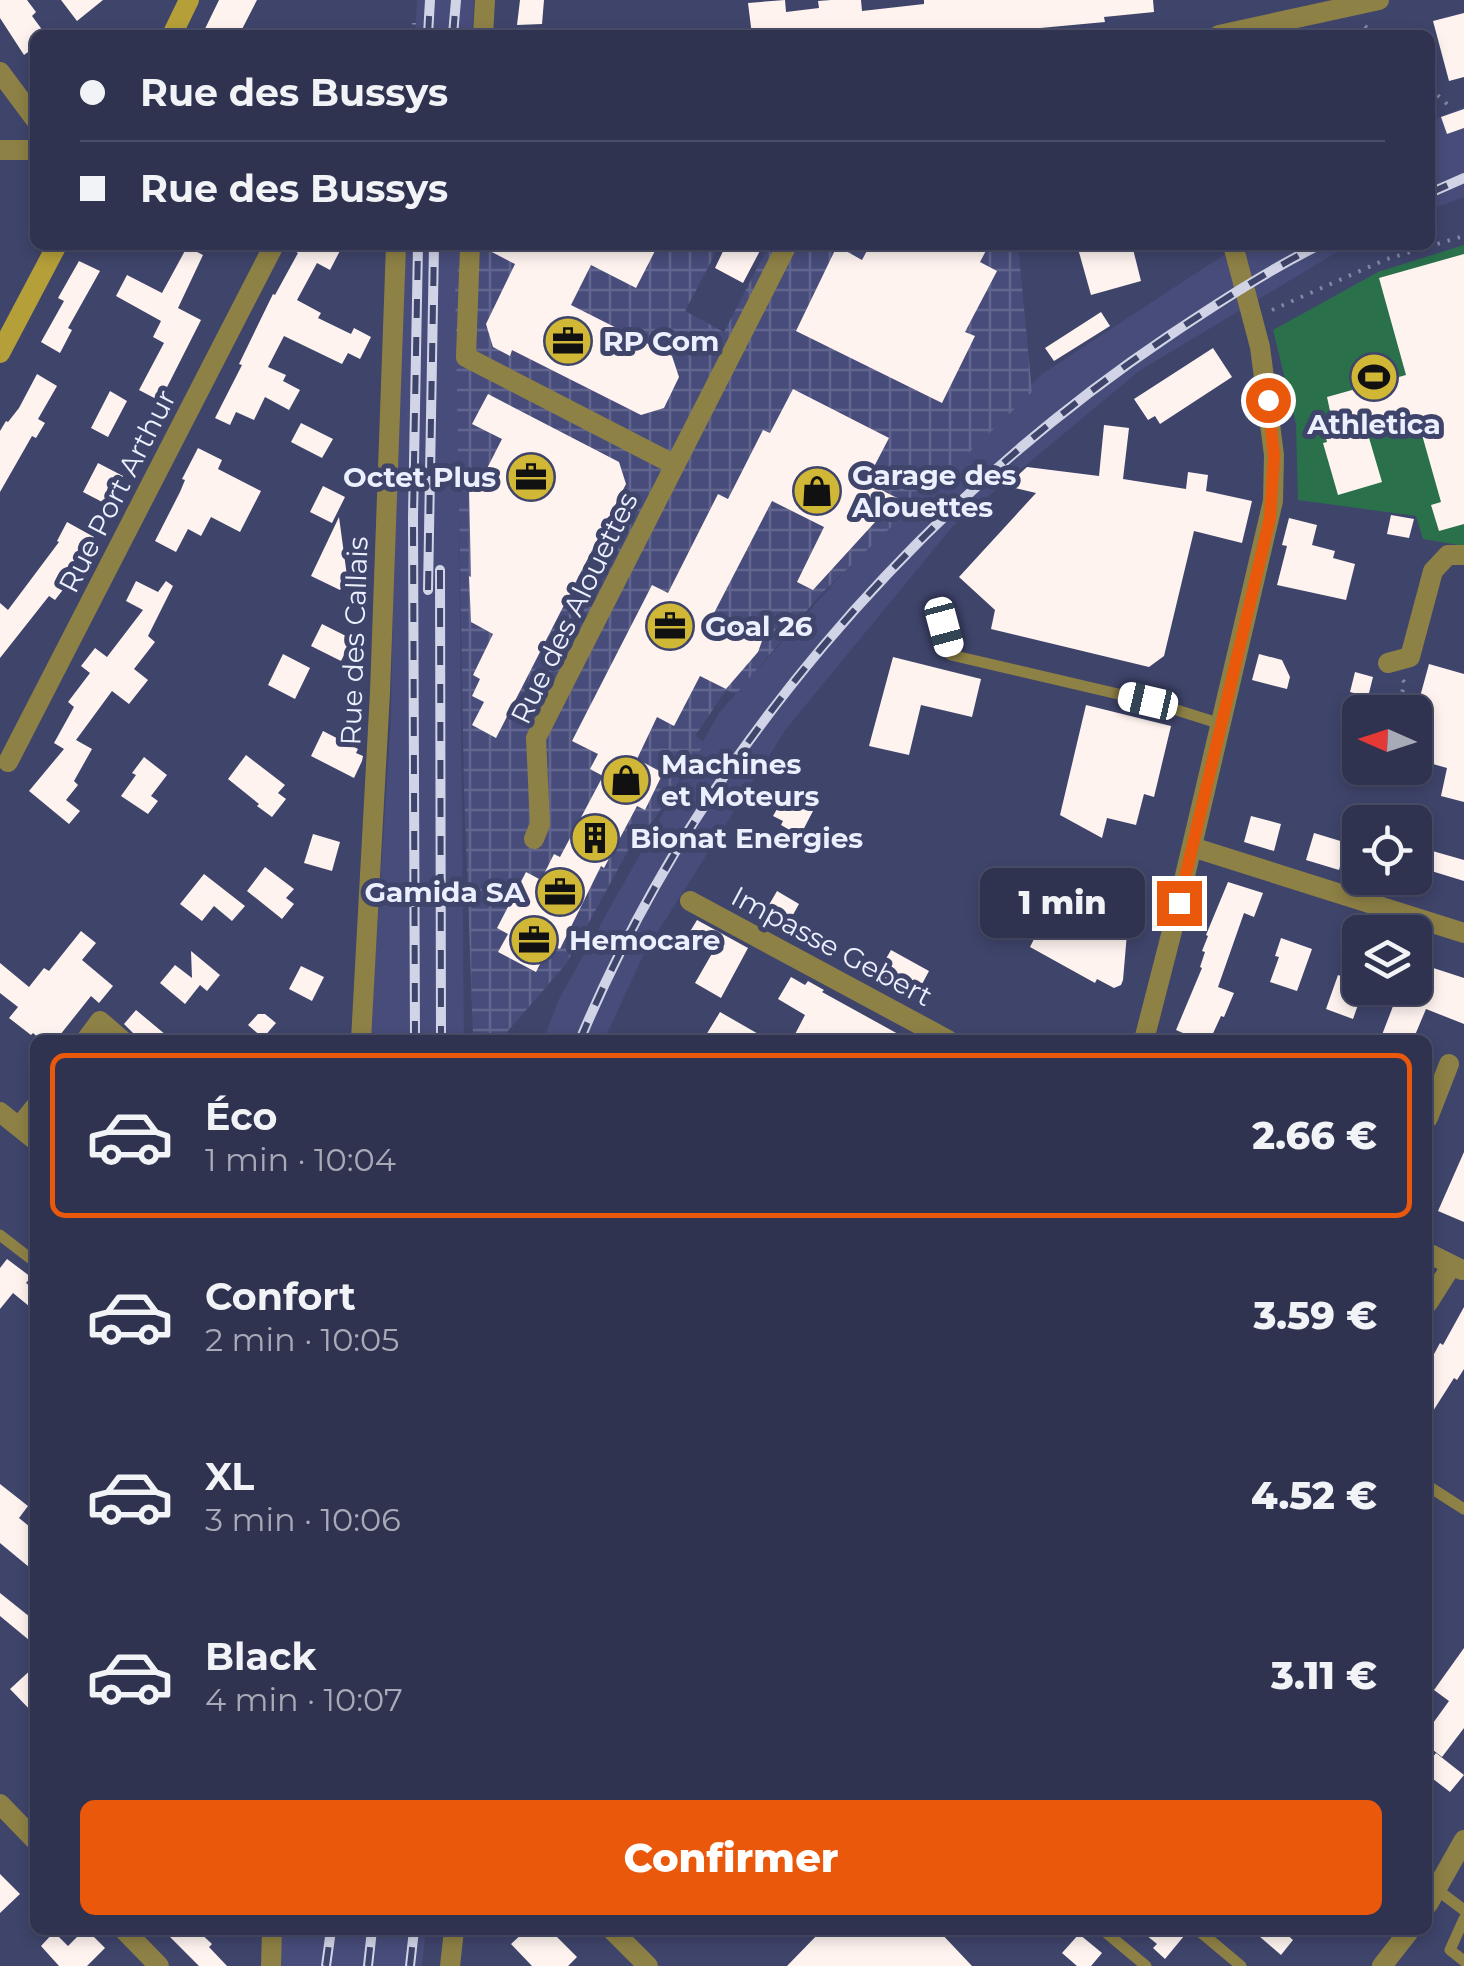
<!DOCTYPE html>
<html lang="fr">
<head>
<meta charset="utf-8">
<style>
  :root { --surface:#2f3350; --page:#373b57; --text:#f1f3f6; --muted:#a7aab7; --line:#4a4e67; --accent:#ea580c }
  body { margin:0; font-family:Montserrat,sans-serif; background:var(--page); color:var(--text); height:100vh; display:flex; flex-direction:column; font-size:38px; white-space:nowrap }
  * { box-sizing:border-box; margin:0 }
  p { font-size:32px; color:var(--muted) }
  .icon { flex:none; width:55px; height:55px; fill:none; stroke:currentColor; stroke-width:2; stroke-linecap:round; stroke-linejoin:round }
  .map { position:relative; flex:1; overflow:hidden }
  .sheet { position:absolute; left:30px; top:1035px; width:1402px; height:900px; display:flex; flex-direction:column; background:var(--surface); border-radius:15px; box-shadow:0 5px 15px #0003,0 0 0 2px var(--line) }
  .sheet>* { flex:none }
  .top-card { position:absolute; left:30px; top:30px; width:1405px; height:220px; border-radius:15px; box-shadow:0 5px 15px #0003,0 0 0 2px var(--line); display:grid; align-content:center; height:220px; padding:0 50px; background:var(--surface) }
  .needle { width:65px; rotate:273deg }
  .buttons { position:absolute; left:1342px; top:695px; display:grid; gap:20px }
  .buttons a { display:grid; place-items:center; width:90px; height:90px; border-radius:15px; background:var(--surface); box-shadow:0 5px 15px #0003,0 0 0 2px var(--line); font-size:50px }
  .end { position:absolute; width:45px; height:45px; margin:-22px; border:12px solid #ea580c; background:#fff; box-shadow:0 0 0 5px #fff }
  .from { border-radius:50% }
  .bubble { position:absolute; height:70px; border-radius:15px; background:var(--surface); box-shadow:0 5px 15px #0003,0 0 0 2px var(--line); font-size:32px; font-weight:800; line-height:70px; text-align:center }
  .car { position:absolute; width:30px; height:60px; margin:-30px -15px; border-radius:12px; box-shadow:0 0 8px 2px #0007; background:linear-gradient(#fff 24%,#345 0 40%,#fff 0 76%,#345 0 86%,#fff 0) }
  .top-card b { display:flex; align-items:center; gap:35px; height:95px; font-size:38px }
  .top-card b+b { border-top:2px solid var(--line) }
  .top-card i { width:25px; height:25px; background:var(--text) }
  ul { padding:18px 0 0; list-style:none }
  li { display:flex; align-items:center; gap:30px; height:165px; margin:0 20px 15px; padding:0 30px; border:5px solid transparent; border-radius:15px }
  li div { flex:1 }
  li b { display:block; font-size:38px }
  li em { font-style:normal; font-weight:800 }
  li.selected { border-color:var(--accent) }
  li>.icon { width:90px; height:90px; stroke-width:1.5 }
  .button { display:flex; gap:20px; margin-top:auto; padding:20px 50px }
  .button a { flex:1; height:115px; border-radius:15px; background:var(--accent); color:#fff; font-size:40px; font-weight:800; line-height:115px; text-align:center }
  .map>svg:first-child { display:block }
  .built { fill:#474c7a }
  .industrial { fill:url(#industrial-grid) }
  .green { fill:#29704b }
  .building { fill:#fef3ef }
  .lines { fill:none; stroke-linecap:round; stroke-linejoin:round }
  .path { stroke:#8287a4; stroke-width:4; stroke-dasharray:2.5 8; stroke-linecap:butt }
  .lane { stroke:#8e8146; stroke-width:11 }
  .street { stroke:#8e8146; stroke-width:20 }
  .secondary { stroke:#b49f39; stroke-width:20 }
  .rail-casing { stroke:#d1d4e6; stroke-width:10 }
  .rail { stroke:#3f446b; stroke-width:6; stroke-dasharray:19; stroke-linecap:butt }
  .route { stroke:#ea580c; stroke-width:12 }
  .labels { text-anchor:middle; dominant-baseline:central; stroke-width:10; stroke-linejoin:round; paint-order:stroke }
  .poi-label { font-size:28px; font-weight:bold; fill:#eceffd; stroke:#3f446b; text-anchor:start }
  .street-label { font-size:28px; fill:#eceffd; stroke:#3f446b }
</style>
</head>
<body>
<div class="map">
<svg width="1464" height="1966" viewBox="0 0 1464 1966">
  <defs>
    <pattern id="industrial-grid" width="8" height="8" patternUnits="userSpaceOnUse" patternTransform="scale(2.5)"><rect width="8" height="8" fill="#474c7a"/><path d="M0 4h8M4 0v8" fill="none" stroke="#62668e"/></pattern>
  </defs>
  <rect width="100%" height="100%" fill="#3f446b"/>
  <path class="built" d="M 417,0 L 474,0 L 472,35 L 415,35 Z
    M 1464,107 L 1464,197 L 1430,210 L 1430,121 Z
    M 401,245 L 460,245 L 457,297 L 464,1040 L 370,1040 L 391,716 L 398,295 Z
    M 1239,245 L 1349,245 L 1139,371 L 953,526 L 786,729 L 645,952 L 604,1040 L 543,1040 L 559,999 L 719,713 L 841,575 L 1042,374 Z
    M 282,1930 L 426,1930 L 422,1966 L 280,1966 Z"/>
  <path class="industrial" d="M 461,245 L 720,245 L 685,311 L 724,332 L 769,245 L 1018,245 L 1032,392 L 821,594 L 736,694 L 726,690 L 695,736 L 705,743 L 647,830 L 640,829 L 566,964 L 500,1040 L 481,1040 L 473,1035 L 464,789 L 455,279 L 460,263 Z"/>
  <path class="green" d="M 1464,245 L 1464,546 L 1423,539 L 1416,516 L 1298,500 L 1296,424 L 1273,330 L 1378,272 Z"/>
  <path class="building" d="M 0,0 L 27,0 L 36,12 L 32,16 L 46,35 L 35,35 L 35,47 L 24,55 L 0,18 Z
    M 61,0 L 103,0 L 77,21 Z
    M 219,0 L 257,0 L 239,35 L 202,35 Z
    M 520,0 L 544,0 L 542,24 L 517,25 Z
    M 785,0 L 786,12 L 819,8 L 818,1 L 831,0 L 861,0 L 862,11 L 924,4 L 924,0 L 1153,0 L 1154,12 L 1104,17 L 1105,22 L 964,35 L 752,35 L 748,3 Z
    M 1464,13 L 1464,77 L 1449,81 L 1433,21 Z
    M 1464,109 L 1464,128 L 1447,134 L 1441,117 Z
    M 288,245 L 343,245 L 330,270 L 317,263 L 297,300 L 321,313 L 318,318 L 351,334 L 354,328 L 371,337 L 360,359 L 348,353 L 342,364 L 284,336 L 268,367 L 286,375 L 283,381 L 300,390 L 289,410 L 265,397 L 254,420 L 236,412 L 230,425 L 215,418 L 242,365 L 239,364 L 273,294 L 275,295 L 298,253 L 287,247 Z
    M 484,245 L 658,245 L 636,288 L 591,265 L 571,305 L 672,356 L 679,377 L 664,408 L 641,415 L 512,350 L 510,356 L 493,347 L 486,324 L 515,264 L 484,248 Z
    M 726,245 L 763,245 L 743,283 L 715,268 Z
    M 870,245 L 989,245 L 980,262 L 997,271 L 965,332 L 975,336 L 942,403 L 796,331 L 837,246 L 862,260 Z
    M 1077,245 L 1132,245 L 1141,281 L 1091,295 Z
    M 187,247 L 203,255 L 178,308 L 201,320 L 160,401 L 139,390 L 164,343 L 153,337 L 161,321 L 116,296 L 127,275 L 162,293 Z
    M 1464,254 L 1464,524 L 1439,531 L 1431,505 L 1441,502 L 1417,417 L 1367,431 L 1382,482 L 1338,495 L 1323,443 L 1327,442 L 1321,419 L 1333,425 L 1327,397 L 1406,375 L 1379,278 Z
    M 79,261 L 100,271 L 68,328 L 72,330 L 60,353 L 41,342 L 64,301 L 58,298 Z
    M 1101,312 L 1110,326 L 1054,361 L 1045,348 Z
    M 1213,348 L 1232,377 L 1160,424 L 1155,416 L 1148,420 L 1134,399 Z
    M 37,374 L 57,386 L 38,419 L 45,423 L 36,438 L 32,436 L 0,492 L 0,431 L 6,421 L 8,422 L 19,408 Z
    M 793,389 L 889,438 L 866,482 L 897,498 L 813,590 L 797,582 L 824,527 L 772,501 L 713,615 L 762,641 L 758,652 L 726,689 L 700,676 L 674,726 L 657,717 L 637,759 L 663,773 L 645,810 L 637,806 L 604,868 L 601,866 L 560,949 L 555,947 L 549,958 L 544,956 L 536,972 L 498,952 L 508,934 L 497,928 L 526,872 L 541,880 L 554,854 L 560,857 L 603,776 L 590,769 L 598,754 L 572,741 L 652,585 L 668,593 L 718,494 L 728,499 L 763,430 L 770,433 Z
    M 110,391 L 127,401 L 108,437 L 91,428 Z
    M 488,394 L 619,462 L 626,484 L 496,738 L 472,725 L 484,702 L 472,696 L 480,679 L 473,675 L 493,634 L 471,622 L 469,576 L 471,577 L 469,487 L 476,490 L 502,439 L 472,424 Z
    M 301,423 L 333,439 L 322,458 L 291,442 Z
    M 1104,425 L 1129,428 L 1123,479 L 1186,489 L 1188,472 L 1208,475 L 1206,491 L 1252,501 L 1242,543 L 1194,531 L 1164,656 L 1149,667 L 991,629 L 995,610 L 959,577 L 1036,493 L 1006,486 L 1027,467 L 1099,476 Z
    M 198,448 L 222,460 L 218,469 L 261,491 L 240,532 L 211,517 L 201,536 L 188,529 L 176,552 L 155,541 L 180,492 L 185,480 L 182,479 Z
    M 98,463 L 123,476 L 108,505 L 83,492 Z
    M 323,486 L 345,497 L 332,523 L 310,512 Z
    M 1391,515 L 1414,519 L 1409,538 L 1387,534 Z
    M 339,517 L 347,576 L 340,590 L 311,576 Z
    M 1289,518 L 1317,525 L 1312,545 L 1335,551 L 1333,558 L 1355,564 L 1346,600 L 1277,585 L 1287,546 L 1282,545 Z
    M 67,522 L 94,537 L 72,578 L 55,600 L 49,596 L 0,658 L 0,603 L 8,610 L 59,542 L 57,541 Z
    M 136,581 L 158,592 L 166,581 L 173,586 L 148,636 L 155,642 L 134,669 L 148,680 L 129,704 L 112,691 L 76,740 L 92,749 L 74,781 L 78,785 L 66,800 L 80,811 L 69,824 L 29,791 L 64,749 L 54,743 L 74,707 L 68,702 L 90,673 L 81,666 L 95,648 L 107,657 L 143,610 L 126,601 Z
    M 322,624 L 352,639 L 341,661 L 311,646 Z
    M 283,654 L 310,668 L 295,699 L 268,685 Z
    M 1259,654 L 1282,660 L 1290,677 L 1287,689 L 1252,680 Z
    M 893,657 L 981,679 L 972,717 L 921,705 L 909,755 L 869,746 Z
    M 1429,664 L 1464,674 L 1464,802 L 1441,796 L 1447,768 L 1415,759 L 1415,715 Z
    M 1355,672 L 1373,677 L 1368,697 L 1350,692 Z
    M 1086,705 L 1171,726 L 1154,797 L 1144,794 L 1136,825 L 1107,818 L 1102,838 L 1060,815 Z
    M 323,731 L 358,749 L 356,753 L 363,756 L 362,761 L 354,778 L 311,756 Z
    M 246,755 L 285,785 L 278,793 L 286,799 L 272,817 L 257,806 L 259,804 L 228,779 Z
    M 144,757 L 167,775 L 151,796 L 158,801 L 148,814 L 121,796 L 136,775 L 132,773 Z
    M 785,795 L 813,811 L 800,836 L 781,825 L 783,821 L 773,816 Z
    M 1251,816 L 1281,824 L 1274,851 L 1244,842 Z
    M 1314,833 L 1347,843 L 1339,870 L 1306,860 Z
    M 313,834 L 340,842 L 332,871 L 304,863 Z
    M 1415,846 L 1464,860 L 1464,881 L 1415,866 Z
    M 265,867 L 294,889 L 286,898 L 294,904 L 282,919 L 247,891 Z
    M 204,874 L 245,906 L 232,921 L 214,906 L 202,921 L 180,904 Z
    M 1228,882 L 1263,893 L 1254,917 L 1244,913 L 1218,987 L 1234,993 L 1224,1017 L 1221,1016 L 1210,1040 L 1199,1040 L 1176,1030 L 1202,968 L 1200,967 L 1205,952 L 1202,951 L 1208,936 L 1206,935 Z
    M 777,891 L 799,904 L 789,922 L 766,910 Z
    M 1095,892 L 1129,910 L 1123,980 L 1121,985 L 1114,988 L 1097,979 L 1095,983 L 1030,947 L 1048,911 L 1091,934 Z
    M 697,920 L 748,948 L 721,998 L 695,983 L 714,950 L 688,935 Z
    M 81,931 L 96,943 L 82,960 L 113,986 L 99,1003 L 91,996 L 56,1040 L 41,1040 L 33,1033 L 31,1035 L 9,1018 L 18,1007 L 0,993 L 0,963 L 29,987 L 44,968 L 49,971 Z
    M 1281,938 L 1312,949 L 1297,991 L 1270,982 L 1279,957 L 1275,956 Z
    M 891,950 L 929,971 L 913,1001 L 893,990 L 895,987 L 876,976 Z
    M 191,951 L 220,975 L 207,991 L 200,985 L 185,1004 L 160,983 L 175,965 L 192,978 Z
    M 1415,962 L 1464,978 L 1464,1024 L 1426,1009 L 1413,1040 L 1380,1040 L 1395,1001 L 1402,1004 L 1407,991 L 1415,994 Z
    M 301,966 L 324,977 L 312,1001 L 289,989 Z
    M 1338,975 L 1360,983 L 1360,988 L 1364,988 L 1353,1019 L 1326,1009 Z
    M 791,977 L 805,985 L 808,981 L 824,990 L 822,992 L 909,1040 L 792,1040 L 805,1015 L 778,999 Z
    M 136,1010 L 172,1040 L 140,1040 L 124,1024 Z
    M 720,1012 L 769,1040 L 703,1040 Z
    M 258,1014 L 265,1014 L 276,1023 L 263,1038 L 248,1025 Z
    M 1464,1152 L 1464,1222 L 1438,1211 Z
    M 7,1259 L 31,1277 L 26,1283 L 35,1290 L 35,1311 L 13,1293 L 0,1309 L 0,1268 Z
    M 1464,1307 L 1464,1369 L 1457,1380 L 1454,1378 L 1428,1419 L 1428,1365 L 1440,1343 L 1443,1345 Z
    M 0,1484 L 28,1506 L 19,1518 L 35,1531 L 35,1572 L 0,1543 Z
    M 0,1593 L 35,1621 L 35,1645 L 0,1616 Z
    M 1464,1648 L 1464,1728 L 1442,1757 L 1428,1746 L 1428,1730 L 1449,1701 L 1434,1690 Z
    M 35,1666 L 35,1715 L 10,1689 Z
    M 1436,1753 L 1464,1775 L 1450,1792 L 1428,1775 L 1428,1763 Z
    M 0,1874 L 20,1894 L 0,1913 Z
    M 84,1930 L 87,1930 L 105,1948 L 87,1966 L 59,1966 L 41,1946 L 54,1932 L 68,1946 Z
    M 163,1930 L 197,1930 L 212,1944 L 209,1947 L 227,1966 L 199,1966 Z
    M 526,1930 L 550,1930 L 577,1957 L 568,1966 L 532,1966 L 511,1944 Z
    M 822,1930 L 938,1930 L 972,1966 L 787,1966 Z
    M 1140,1930 L 1189,1930 L 1165,1959 L 1153,1948 L 1157,1944 Z
    M 1252,1930 L 1282,1930 L 1293,1940 L 1281,1955 Z
    M 1079,1934 L 1102,1953 L 1091,1966 L 1077,1966 L 1062,1953 Z"/>
  <g class="lines">
    <path class="path" d="M 1365,26 L 1374,35
      M 414,35 L 414,23
      M 1430,49 L 1439,46
      M 1430,88 L 1448,105
      M 1150,245 L 1151,245
      M 1272,310 L 1387,259 L 1464,236
      M 1396,712 L 1405,683 L 1402,679"/>
    <path class="lane" d="M 944,627 L 951,655 L 1148,701 L 1221,724
      M 0,1235 L 35,1262
      M 1428,1486 L 1464,1509
      M 1436,1889 L 1464,1910
      M 1464,1919 L 1450,1950 L 1464,1961
      M 1103,1930 L 1146,1966
      M 1198,1930 L 1241,1966"/>
    <path class="street" d="M 483,35 L 485,0
      M 1219,35 L 1379,0
      M 0,72 L 35,119
      M 0,150 L 35,150
      M 470,245 L 466,357 L 675,465
      M 1388,663 L 1410,657 L 1433,571 L 1448,555 L 1464,555
      M 8,762 L 274,245
      M 534,839 L 540,824 L 536,738 L 787,245
      M 1192,847 L 1464,933
      M 690,901 L 948,1040
      M 86,1040 L 100,1021 L 122,1040
      M 361,1040 L 380,692 L 396,245
      M 1144,1040 L 1172,931 L 1273,501 L 1274,455 L 1260,347 L 1233,245
      M 0,1112 L 35,1140
      M 1428,1118 L 1449,1064
      M 19,1127 L 35,1107
      M 1428,1253 L 1462,1270
      M 1428,1303 L 1452,1265
      M 0,1804 L 35,1840
      M 1428,1904 L 1464,1840
      M 124,1930 L 159,1966
      M 612,1930 L 648,1966
      M 271,1966 L 272,1930
      M 450,1966 L 454,1930
      M 1382,1966 L 1410,1930"/>
    <path class="secondary" d="M 172,35 L 189,0
      M 0,353 L 57,245"/>
    <g class="rail-casing">
      <path id="rail" d="M 428,35 L 430,0
        M 453,35 L 456,0
        M 1430,193 L 1464,178
        M 440,570 L 441,1040
        M 428,590 L 434,245
        M 415,1040 L 413,517 L 418,245
        M 580,1040 C 698,757 916,505 1170,335 C 1218,303 1267,271 1319,245
        M 326,1966 L 331,1930
        M 368,1966 L 372,1930
        M 410,1966 L 414,1930"/>
    </g>
    <use href="#rail" class="rail"/>
  </g>
  <g class="lines">
    <path class="route" d="M 1179,903 L 1270,518 L 1274,456 L 1268,400"/>
  </g>
  <defs>
    <g id="office-disc" transform="scale(2.5)"><circle r="9.5" fill="#d1b736" stroke="#3f446b"/><path d="M-6-3h4V-5.5h4V-3h4V5H-6ZM-1-4.5V-3h2v-1.5ZM-6 0V1H6V0Z" fill="#111"/></g>
    <g id="stadium-disc" transform="scale(2.5)"><circle r="9.5" fill="#d1b736" stroke="#3f446b"/><path d="M0-5a6.5 5 0 1 0 0 10a6.5 5 0 1 0 0-10ZM-3.5-1.8h7v3.6h-7Z" fill="#111"/></g>
    <g id="shop-disc" transform="scale(2.5)"><circle r="9.5" fill="#d1b736" stroke="#3f446b"/><path d="M-5-2.5h2.3a2.7 3.5 0 0 1 5.4 0H5L5.5 6h-11ZM-1.5-2.5h3a1.5 2.3 0 0 0-3 0Z" fill="#111"/></g>
    <g id="building-disc" transform="scale(2.5)"><circle r="9.5" fill="#d1b736" stroke="#3f446b"/><path d="M-4-6H4V6H1V3H-1V6H-4ZM-2.5-4.3h1.7v1.8h-1.7ZM.8-4.3h1.7v1.8H.8ZM-2.5-1h1.7V.8h-1.7ZM.8-1h1.7V.8H.8Z" fill="#111"/></g>
  </defs>
  <g fill-rule="evenodd">
    <use href="#office-disc" x="568" y="341"/>
    <use href="#stadium-disc" x="1374" y="377"/>
    <use href="#office-disc" x="531" y="477"/>
    <use href="#shop-disc" x="817" y="491"/>
    <use href="#office-disc" x="670" y="626"/>
    <use href="#shop-disc" x="626" y="780"/>
    <use href="#building-disc" x="595" y="838"/>
    <use href="#office-disc" x="560" y="892"/>
    <use href="#office-disc" x="534" y="940"/>
  </g>
  <g class="labels">
    <g class="poi-label">
      <text x="603" y="341">RP Com</text>
      <text x="1374" y="424" text-anchor="middle">Athletica</text>
      <text x="852" y="475">Garage des<tspan x="852" dy="32">Alouettes</tspan></text>
      <text x="496" y="477" text-anchor="end">Octet Plus</text>
      <text x="705" y="626">Goal 26</text>
      <text x="661" y="764">Machines<tspan x="661" dy="32">et Moteurs</tspan></text>
      <text x="630" y="838">Bionat Energies</text>
      <text x="525" y="892" text-anchor="end">Gamida SA</text>
      <text x="569" y="940">Hemocare</text>
    </g>
    <g class="street-label">
      <text transform="translate(117 491) rotate(-63)">Rue Port Arthur</text>
      <text transform="translate(574 608) rotate(-64)">Rue des Alouettes</text>
      <text transform="translate(354 641) rotate(-88)">Rue des Callais</text>
      <text transform="translate(832 946) rotate(28)">Impasse Gebert</text>
    </g>
  </g>
</svg>
<div class="buttons">
<a><svg class="needle" viewBox="-14 -14 28 28"><path d="M0-13l5 13h-10z" fill="#e53935"/><path d="M0 13l5-13h-10z" fill="#a7aab7"/></svg></a>
<a><svg class="icon" aria-label="locate" viewBox="0 0 24 24"><circle cx="12" cy="12" r="6"/><path d="M12 2v4M12 18v4M2 12h4M18 12h4"/></svg></a>
<a><svg class="icon" aria-label="layers" viewBox="0 0 24 24"><path d="M12 4l9 5-9 5-9-5zM3 14l9 5 9-5"/></svg></a>
</div>
<i class="end from" style="left:1268px;top:400px"></i>
<i class="end" style="left:1179px;top:903px"></i>
<div class="bubble" style="left:980px;top:868px;width:165px">1 min</div>
<i class="car" style="left:944px;top:627px;rotate:165deg"></i>
<i class="car" style="left:1148px;top:701px;rotate:283deg"></i>
<div class="top-card">
<b><i class="from"></i>Rue des Bussys</b>
<b><i></i>Rue des Bussys</b>
</div>
<section class="sheet">
<ul>
<li class="selected"><svg class="icon" aria-label="car" viewBox="0 0 24 24"><path d="M5 17H2v-5l4-1 3-4h7l3 4 3 1v5h-3M9 17h6M6 11h13"/><circle cx="7" cy="17" r="2"/><circle cx="17" cy="17" r="2"/></svg><div><b>Éco</b><p>1 min · 10:04</p></div><em>2.66 €</em></li>
<li><svg class="icon" aria-label="car" viewBox="0 0 24 24"><path d="M5 17H2v-5l4-1 3-4h7l3 4 3 1v5h-3M9 17h6M6 11h13"/><circle cx="7" cy="17" r="2"/><circle cx="17" cy="17" r="2"/></svg><div><b>Confort</b><p>2 min · 10:05</p></div><em>3.59 €</em></li>
<li><svg class="icon" aria-label="car" viewBox="0 0 24 24"><path d="M5 17H2v-5l4-1 3-4h7l3 4 3 1v5h-3M9 17h6M6 11h13"/><circle cx="7" cy="17" r="2"/><circle cx="17" cy="17" r="2"/></svg><div><b>XL</b><p>3 min · 10:06</p></div><em>4.52 €</em></li>
<li><svg class="icon" aria-label="car" viewBox="0 0 24 24"><path d="M5 17H2v-5l4-1 3-4h7l3 4 3 1v5h-3M9 17h6M6 11h13"/><circle cx="7" cy="17" r="2"/><circle cx="17" cy="17" r="2"/></svg><div><b>Black</b><p>4 min · 10:07</p></div><em>3.11 €</em></li>
</ul>
<div class="button"><a>Confirmer</a></div>
</section>
</div>
</body>
</html>
